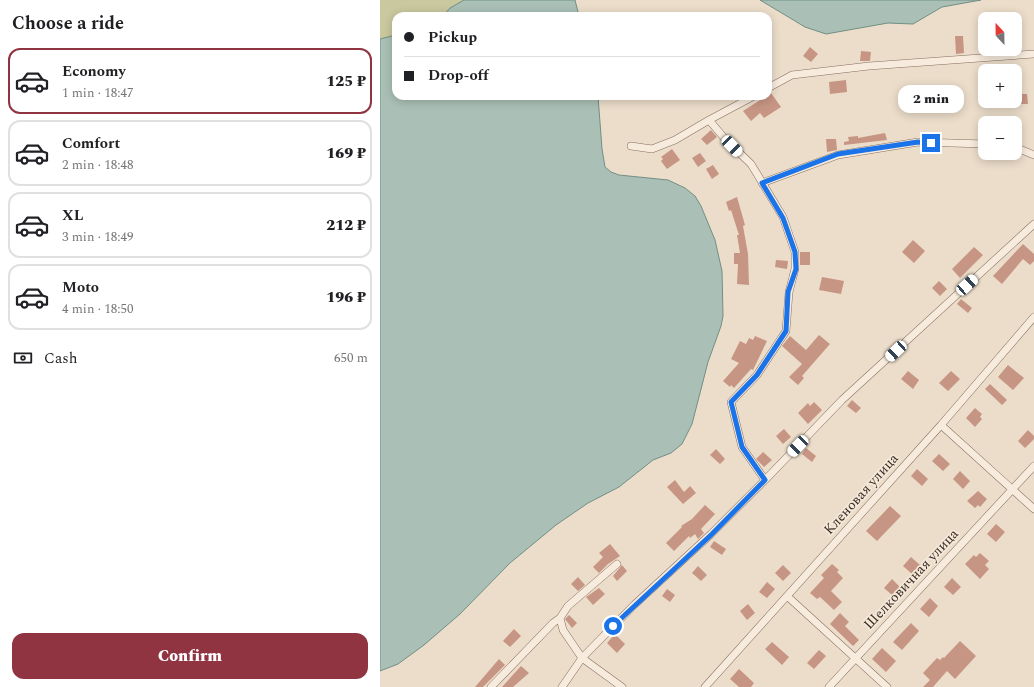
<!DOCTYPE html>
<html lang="en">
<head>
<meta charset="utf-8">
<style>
  :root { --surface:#fff; --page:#f2f2f2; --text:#202124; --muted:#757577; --line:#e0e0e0; --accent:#913442 }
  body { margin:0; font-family:Spectral,serif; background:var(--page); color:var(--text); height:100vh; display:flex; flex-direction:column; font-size:15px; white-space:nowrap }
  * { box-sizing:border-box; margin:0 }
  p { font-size:13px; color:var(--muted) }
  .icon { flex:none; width:22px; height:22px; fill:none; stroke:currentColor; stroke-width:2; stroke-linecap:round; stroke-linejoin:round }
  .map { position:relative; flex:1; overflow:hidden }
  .side { display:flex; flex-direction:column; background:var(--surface); width:380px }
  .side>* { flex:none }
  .banner { position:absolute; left:12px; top:12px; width:380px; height:88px; border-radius:12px; box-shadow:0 2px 10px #0003; display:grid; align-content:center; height:88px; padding:0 12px; background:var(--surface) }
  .needle { width:26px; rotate:338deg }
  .fabs { position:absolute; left:598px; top:12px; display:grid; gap:8px }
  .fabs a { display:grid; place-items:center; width:44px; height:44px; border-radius:8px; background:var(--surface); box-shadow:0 2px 10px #0003; font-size:20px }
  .end { position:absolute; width:18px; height:18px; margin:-9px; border:5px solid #1a73e8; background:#fff; box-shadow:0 0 0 2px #fff }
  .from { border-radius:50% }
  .bubble { position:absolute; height:28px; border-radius:12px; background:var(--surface); box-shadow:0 2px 10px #0003; font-size:13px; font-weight:800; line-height:28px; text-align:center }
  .car { position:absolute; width:12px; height:24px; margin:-12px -6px; border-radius:5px; box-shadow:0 0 3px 1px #0007; background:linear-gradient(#fff 24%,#345 0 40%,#fff 0 76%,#345 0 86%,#fff 0) }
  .banner b { display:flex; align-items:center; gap:14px; height:38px; font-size:15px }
  .banner b+b { border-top:1px solid var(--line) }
  .banner i { width:10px; height:10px; background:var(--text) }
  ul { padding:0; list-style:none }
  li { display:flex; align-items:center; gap:12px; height:66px; margin:0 8px 6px; padding:0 4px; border:2px solid var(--line); border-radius:12px }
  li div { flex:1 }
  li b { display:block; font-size:15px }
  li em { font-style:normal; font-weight:800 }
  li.active { border-color:var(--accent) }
  li>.icon { width:36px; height:36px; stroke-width:1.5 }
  h2 { padding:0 12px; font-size:18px; line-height:48px }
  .pay { display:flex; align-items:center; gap:10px; height:44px; padding:0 12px; font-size:15px }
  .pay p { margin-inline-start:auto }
  .action { display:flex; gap:8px; margin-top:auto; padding:8px 12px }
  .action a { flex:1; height:46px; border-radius:12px; background:var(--accent); color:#fff; font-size:16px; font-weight:800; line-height:46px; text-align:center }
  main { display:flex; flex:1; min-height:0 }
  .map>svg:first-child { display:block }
  .green { fill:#c9c89e }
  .water { fill:#aac0b7; stroke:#718f83 }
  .building { fill:#c79583 }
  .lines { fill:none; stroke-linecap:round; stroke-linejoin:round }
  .street-casing { stroke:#876f60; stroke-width:8 }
  .street { stroke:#f7ebdd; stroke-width:7 }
  .route { stroke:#1a73e8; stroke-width:5 }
  .labels { text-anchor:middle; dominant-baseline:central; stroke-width:3.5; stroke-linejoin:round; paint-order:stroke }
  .street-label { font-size:14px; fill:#392a22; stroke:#f4e8d9 }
</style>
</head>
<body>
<main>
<section class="side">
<h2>Choose a ride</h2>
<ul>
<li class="active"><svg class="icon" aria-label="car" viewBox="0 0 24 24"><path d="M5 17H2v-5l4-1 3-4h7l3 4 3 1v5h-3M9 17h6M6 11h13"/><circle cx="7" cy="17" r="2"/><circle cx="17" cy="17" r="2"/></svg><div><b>Economy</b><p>1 min · 18:47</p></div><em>125 ₽</em></li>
<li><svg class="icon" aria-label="car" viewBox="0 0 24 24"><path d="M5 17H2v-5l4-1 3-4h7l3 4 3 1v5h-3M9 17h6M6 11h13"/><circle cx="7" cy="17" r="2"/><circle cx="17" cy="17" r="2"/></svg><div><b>Comfort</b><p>2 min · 18:48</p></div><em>169 ₽</em></li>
<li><svg class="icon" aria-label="car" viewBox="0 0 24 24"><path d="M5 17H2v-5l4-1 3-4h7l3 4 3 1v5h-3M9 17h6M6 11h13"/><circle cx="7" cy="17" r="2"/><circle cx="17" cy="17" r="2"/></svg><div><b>XL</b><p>3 min · 18:49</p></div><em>212 ₽</em></li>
<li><svg class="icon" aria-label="car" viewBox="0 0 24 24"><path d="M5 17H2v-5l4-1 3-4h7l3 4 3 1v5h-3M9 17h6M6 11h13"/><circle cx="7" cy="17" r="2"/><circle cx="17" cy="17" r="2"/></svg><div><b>Moto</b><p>4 min · 18:50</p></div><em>196 ₽</em></li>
</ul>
<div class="pay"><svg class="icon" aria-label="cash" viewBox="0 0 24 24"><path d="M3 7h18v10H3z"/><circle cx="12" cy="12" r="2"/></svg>Cash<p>650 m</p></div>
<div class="action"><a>Confirm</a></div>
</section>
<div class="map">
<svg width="654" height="687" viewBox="0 0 654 687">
  <rect width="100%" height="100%" fill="#ecddca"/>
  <path class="green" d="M 0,0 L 84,0 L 70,8 L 63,16 L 16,16 L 16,35 L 0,39 Z"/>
  <path class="water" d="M 84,0 L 195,0 L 199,16 L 63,16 L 70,8 Z
    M 380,0 L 601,0 L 562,7 L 533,24 L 508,23 L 446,34 L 425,27 Z
    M 16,35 L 16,96 L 218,96 L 222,149 L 225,167 L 231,172 L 239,175 L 288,180 L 305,188 L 315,196 L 321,206 L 335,240 L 342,271 L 343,316 L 341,326 L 328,362 L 312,424 L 302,444 L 291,453 L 273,460 L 239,487 L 208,503 L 176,525 L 130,563 L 80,614 L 44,645 L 18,664 L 0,671 L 0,39 Z"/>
  <path class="building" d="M 575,36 L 583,36 L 584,53 L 576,54 Z
    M 430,47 L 438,54 L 431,62 L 423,56 Z
    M 481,51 L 491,52 L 490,61 L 480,61 Z
    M 466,80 L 467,92 L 450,94 L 449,82 Z
    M 391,93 L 401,107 L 384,118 L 380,113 L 371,121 L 363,111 Z
    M 637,94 L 647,94 L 648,104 L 637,104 Z
    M 331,130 L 337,137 L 327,145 L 321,139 Z
    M 505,133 L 507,140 L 464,145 L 464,142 L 469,141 L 468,137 L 478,136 L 478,138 Z
    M 446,139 L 456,139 L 457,150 L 447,152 Z
    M 292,149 L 300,160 L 287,169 L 281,161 L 283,159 L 281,157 Z
    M 320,153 L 326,161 L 318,167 L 312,158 Z
    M 333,165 L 339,174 L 332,179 L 326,169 Z
    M 357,197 L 365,225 L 363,226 L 368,254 L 369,285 L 357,284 L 358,264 L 354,264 L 354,253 L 360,253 L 357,235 L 359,235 L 351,210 L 349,211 L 346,202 Z
    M 533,240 L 545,251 L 534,263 L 522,252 Z
    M 643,244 L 654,254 L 654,261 L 650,265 L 643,259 L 622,284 L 613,276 Z
    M 594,247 L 603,255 L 580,278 L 572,269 Z
    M 420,252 L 430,252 L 430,265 L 420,265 Z
    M 396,260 L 408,261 L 407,269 L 395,267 Z
    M 442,277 L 464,281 L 461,294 L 439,290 Z
    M 559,281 L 567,289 L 560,296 L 552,288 Z
    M 581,299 L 592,308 L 588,313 L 577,304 Z
    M 439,335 L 450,344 L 422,376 L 424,378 L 418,385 L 409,377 L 422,364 L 402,346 L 410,336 L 426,350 Z
    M 375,336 L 387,341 L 373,370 L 371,369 L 354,388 L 351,385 L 350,387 L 343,381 L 359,363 L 351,359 L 360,341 L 366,344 L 369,338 L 373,340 Z
    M 628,365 L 644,378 L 633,390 L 618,377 Z
    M 528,371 L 539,380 L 533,389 L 521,379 Z
    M 571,371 L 580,379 L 568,391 L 559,383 Z
    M 610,384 L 627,400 L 622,405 L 605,389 Z
    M 472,400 L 481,408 L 476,413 L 467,406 Z
    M 434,402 L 442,410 L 428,424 L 418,413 L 428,403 L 430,406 Z
    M 595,408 L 602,414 L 600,417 L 602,419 L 595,427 L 586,418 Z
    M 404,429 L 411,437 L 403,444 L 396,436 Z
    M 648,430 L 654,436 L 654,439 L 645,448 L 638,441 Z
    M 426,448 L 436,456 L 432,462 L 422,454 Z
    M 336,449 L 345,459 L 340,464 L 330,455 Z
    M 383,452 L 392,460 L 384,467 L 376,459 Z
    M 559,454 L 570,464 L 563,471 L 552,461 Z
    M 537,469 L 548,479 L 542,486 L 531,476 Z
    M 580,471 L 590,481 L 583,489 L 573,479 Z
    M 295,480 L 304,492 L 310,486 L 316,493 L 303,504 L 287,487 Z
    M 598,491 L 607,499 L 600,507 L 598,505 L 595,508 L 587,501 Z
    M 325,505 L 335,514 L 321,529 L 324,533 L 318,539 L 315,534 L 310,538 L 309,536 L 294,551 L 286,543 L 302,527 L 301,526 L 312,519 Z
    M 510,506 L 521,516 L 497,541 L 486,531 Z
    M 616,524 L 625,532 L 616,542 L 607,534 Z
    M 334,541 L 346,549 L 342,555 L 330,547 Z
    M 230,544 L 240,556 L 228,564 L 219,573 L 213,567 L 223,557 L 219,553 Z
    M 600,553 L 609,561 L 605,565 L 609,569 L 600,579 L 585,564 L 594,555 L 596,557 Z
    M 531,557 L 540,565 L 532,574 L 523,566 Z
    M 452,564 L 459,570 L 457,572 L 463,578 L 451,591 L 462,602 L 454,610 L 440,597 L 437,599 L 430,593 L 444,578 L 441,575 Z
    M 242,565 L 247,571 L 237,581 L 233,576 Z
    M 403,565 L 411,573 L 403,581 L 395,573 Z
    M 318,566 L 327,575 L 321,581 L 312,573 Z
    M 198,577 L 205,585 L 198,591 L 191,584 Z
    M 572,578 L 581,587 L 573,595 L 564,587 Z
    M 512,579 L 520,587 L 512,595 L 504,588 Z
    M 387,582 L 395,589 L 387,598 L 379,592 Z
    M 219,588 L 225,594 L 213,605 L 206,597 Z
    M 287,589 L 295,595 L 290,602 L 282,596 Z
    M 550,598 L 558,606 L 549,617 L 540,609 Z
    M 368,604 L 375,613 L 367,620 L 360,611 Z
    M 460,613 L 469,622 L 465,626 L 479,640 L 473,646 L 450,624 Z
    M 189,615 L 197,623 L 192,628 L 185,619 Z
    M 531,623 L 539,631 L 522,650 L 513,642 Z
    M 134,629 L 141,636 L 130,647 L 123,641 Z
    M 235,634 L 245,644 L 237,653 L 227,643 Z
    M 580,641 L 596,656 L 575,679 L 567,671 L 553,687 L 543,687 L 550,680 L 543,673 L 557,658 L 560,660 L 563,657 L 564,658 Z
    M 392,642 L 409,657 L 402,665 L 385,649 Z
    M 502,648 L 516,661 L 506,672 L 492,659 Z
    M 439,650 L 446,656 L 434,669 L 427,663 Z
    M 119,659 L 125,665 L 103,687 L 95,687 Z
    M 141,666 L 149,673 L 133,687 L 122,687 Z
    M 359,669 L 374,683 L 371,687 L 359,687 L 350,679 Z"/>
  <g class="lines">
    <g class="street-casing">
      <path id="street" d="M 388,88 L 412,75 L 489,66 L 654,54
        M 374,96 L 329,120 L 346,140 L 371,164 L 403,217 L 415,252 L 415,269 L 409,292 L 406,331 L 377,375 L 351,402 L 362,447 L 385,480 L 462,400 L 654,224
        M 251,146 L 272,149 L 295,140 L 329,120
        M 635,147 L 654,155
        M 382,183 L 458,155 L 538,142 L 605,144
        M 561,425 L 654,509
        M 407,596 L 507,687
        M 180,618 L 188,606 L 237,564
        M 111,687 L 173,623 L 180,618 L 183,630 L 202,658 L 242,687
        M 182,687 L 202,658 L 254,605 L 331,534 L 385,480
        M 325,687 L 561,425 L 654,317
        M 449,687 L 654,466"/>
    </g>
    <use href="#street" class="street"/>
  </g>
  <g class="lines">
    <path class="route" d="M 233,626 L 332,534 L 385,480 L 362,447 L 351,402 L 377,375 L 406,331 L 408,292 L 416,269 L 415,252 L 403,218 L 382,183 L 458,154 L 538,142 L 551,143"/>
  </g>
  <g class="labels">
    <g class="street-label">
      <text transform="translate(481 494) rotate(-48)">Кленовая улица</text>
      <text transform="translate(531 579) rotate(-47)">Шелковичная улица</text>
    </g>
  </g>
</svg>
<div class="fabs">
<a><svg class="needle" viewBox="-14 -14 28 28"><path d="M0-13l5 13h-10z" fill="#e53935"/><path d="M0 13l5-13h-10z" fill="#757577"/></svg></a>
<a>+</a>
<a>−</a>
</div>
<i class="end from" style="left:233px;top:626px"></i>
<i class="end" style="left:551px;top:143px"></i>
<div class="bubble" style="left:518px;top:85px;width:66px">2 min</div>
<i class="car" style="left:352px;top:146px;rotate:136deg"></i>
<i class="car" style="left:587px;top:285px;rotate:48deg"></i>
<i class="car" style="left:516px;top:351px;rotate:227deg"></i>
<i class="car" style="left:418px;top:446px;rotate:224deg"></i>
<div class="banner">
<b><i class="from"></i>Pickup</b>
<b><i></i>Drop-off</b>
</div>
</div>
</main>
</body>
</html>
